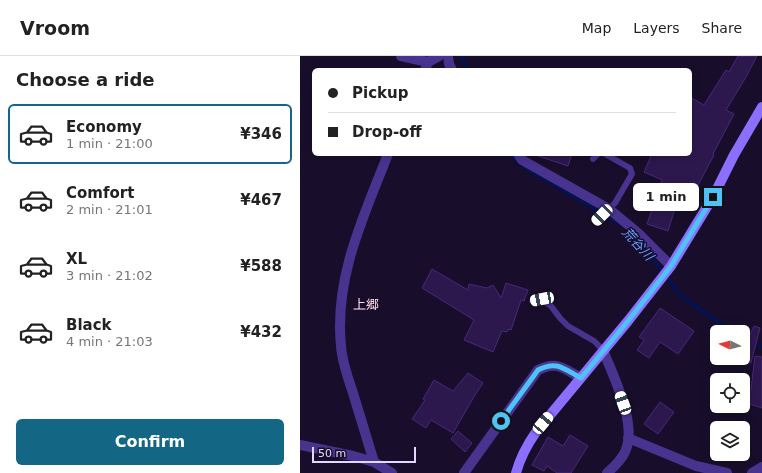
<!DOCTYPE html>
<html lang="en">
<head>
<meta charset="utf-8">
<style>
  :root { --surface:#fff; --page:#f6f6f6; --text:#222; --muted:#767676; --line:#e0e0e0; --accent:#146685 }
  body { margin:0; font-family:"DejaVu Sans","Noto Sans JP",sans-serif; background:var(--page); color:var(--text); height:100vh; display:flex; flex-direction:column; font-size:15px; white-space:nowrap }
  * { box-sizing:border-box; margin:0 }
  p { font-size:13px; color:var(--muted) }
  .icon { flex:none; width:22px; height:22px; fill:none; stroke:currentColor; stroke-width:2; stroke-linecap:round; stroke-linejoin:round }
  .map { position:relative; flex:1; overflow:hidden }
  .details { display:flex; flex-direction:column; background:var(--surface); width:300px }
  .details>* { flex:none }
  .hud { position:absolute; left:12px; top:12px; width:380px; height:88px; border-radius:6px; box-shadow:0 2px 10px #0003; display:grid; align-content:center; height:88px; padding:0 16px; background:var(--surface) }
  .needle { width:26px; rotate:276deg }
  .tools { position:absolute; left:410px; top:269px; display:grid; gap:8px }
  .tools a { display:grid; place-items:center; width:40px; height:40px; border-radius:6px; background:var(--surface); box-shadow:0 2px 10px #0003; font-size:20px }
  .scale { position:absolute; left:12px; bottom:10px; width:104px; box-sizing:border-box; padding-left:4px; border:2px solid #e3d8ff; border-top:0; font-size:11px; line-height:14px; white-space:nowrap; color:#e3d8ff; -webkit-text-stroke:3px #180e2b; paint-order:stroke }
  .end { position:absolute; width:18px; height:18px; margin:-9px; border:5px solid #4fc3f7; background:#111; box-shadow:0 0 0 2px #111 }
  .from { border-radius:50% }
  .bubble { position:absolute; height:28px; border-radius:6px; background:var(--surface); box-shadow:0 2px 10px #0003; font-size:13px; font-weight:700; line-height:28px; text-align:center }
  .car { position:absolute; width:12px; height:24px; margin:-12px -6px; border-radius:5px; box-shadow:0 0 3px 1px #0007; background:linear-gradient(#fff 24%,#345 0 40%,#fff 0 76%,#345 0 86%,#fff 0) }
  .hud b { display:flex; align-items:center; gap:14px; height:38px; font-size:15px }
  .hud b+b { border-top:1px solid var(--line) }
  .hud i { width:10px; height:10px; background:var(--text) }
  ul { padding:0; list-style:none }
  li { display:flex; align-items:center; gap:12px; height:60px; margin:0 8px 6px; padding:0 8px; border:2px solid transparent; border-radius:6px }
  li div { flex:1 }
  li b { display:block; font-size:15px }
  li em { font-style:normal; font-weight:700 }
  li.active { border-color:var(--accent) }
  li>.icon { width:36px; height:36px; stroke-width:1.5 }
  h2 { padding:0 16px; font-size:18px; line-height:48px }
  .action { display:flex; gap:8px; margin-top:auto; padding:8px 16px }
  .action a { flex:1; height:46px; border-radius:6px; background:var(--accent); color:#fff; font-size:16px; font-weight:700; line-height:46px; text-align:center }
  header { display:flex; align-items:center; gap:24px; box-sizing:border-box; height:56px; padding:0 20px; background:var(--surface); border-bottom:1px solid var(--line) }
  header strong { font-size:19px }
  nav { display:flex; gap:22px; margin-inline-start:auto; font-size:14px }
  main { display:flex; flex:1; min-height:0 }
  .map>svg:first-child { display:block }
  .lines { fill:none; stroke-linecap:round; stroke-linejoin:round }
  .stream { stroke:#05124d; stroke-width:4 }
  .building { fill:#2d184e; stroke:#48277d }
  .lane { stroke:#48348f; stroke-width:6 }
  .street { stroke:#48348f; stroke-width:10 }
  .secondary { stroke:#8c6fff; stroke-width:10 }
  .route { stroke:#4fc3f7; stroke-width:5 }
  .labels { text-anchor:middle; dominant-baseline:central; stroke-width:3; stroke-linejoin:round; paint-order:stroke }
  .water-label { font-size:13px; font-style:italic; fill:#669dff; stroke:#180e2b }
  .neighbourhood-label { font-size:13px; fill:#ffdaeb; stroke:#180e2b }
</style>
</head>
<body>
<header>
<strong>Vroom</strong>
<nav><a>Map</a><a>Layers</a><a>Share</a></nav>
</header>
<main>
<section class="details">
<h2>Choose a ride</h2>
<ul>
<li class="active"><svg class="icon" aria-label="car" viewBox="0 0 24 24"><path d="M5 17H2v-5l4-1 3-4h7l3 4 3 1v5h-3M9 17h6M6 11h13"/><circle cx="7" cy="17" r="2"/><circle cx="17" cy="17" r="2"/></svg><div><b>Economy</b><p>1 min · 21:00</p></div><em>¥346</em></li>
<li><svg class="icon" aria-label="car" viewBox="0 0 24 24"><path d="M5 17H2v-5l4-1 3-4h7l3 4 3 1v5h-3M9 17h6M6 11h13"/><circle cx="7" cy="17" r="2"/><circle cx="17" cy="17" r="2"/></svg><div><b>Comfort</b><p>2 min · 21:01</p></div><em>¥467</em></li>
<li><svg class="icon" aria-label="car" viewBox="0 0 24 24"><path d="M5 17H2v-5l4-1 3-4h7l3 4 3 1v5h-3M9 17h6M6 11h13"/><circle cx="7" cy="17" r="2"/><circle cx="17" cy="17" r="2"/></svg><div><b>XL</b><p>3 min · 21:02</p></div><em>¥588</em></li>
<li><svg class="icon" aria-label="car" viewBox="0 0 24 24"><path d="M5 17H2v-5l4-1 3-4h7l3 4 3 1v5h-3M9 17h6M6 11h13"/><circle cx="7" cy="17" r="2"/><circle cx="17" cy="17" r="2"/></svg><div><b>Black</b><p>4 min · 21:03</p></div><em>¥432</em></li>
</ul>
<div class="action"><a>Confirm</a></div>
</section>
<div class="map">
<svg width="462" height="417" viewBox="0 0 462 417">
  <rect width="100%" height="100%" fill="#180e2b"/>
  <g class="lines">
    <path class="stream" d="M 163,0 L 163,4 L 167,14
      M 210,98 L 227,113 L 322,169
      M 330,176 L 347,195 L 381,240 L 418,266 L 436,276
      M 443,280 L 462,291"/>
  </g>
  <path class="building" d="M 438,0 L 457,0 L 446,21 L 426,54 L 434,58 L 413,98 L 414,99 L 395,135 L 390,133 L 388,136 L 381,133 L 368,175 L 347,168 L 362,124 L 344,116 L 352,98 L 390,98 L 390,41 L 404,49 L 426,14 L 429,16 Z
    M 238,98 L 272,98 L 268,110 L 238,100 Z
    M 132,213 L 168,234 L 169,228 L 187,232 L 193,229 L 201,242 L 206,227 L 228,234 L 224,245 L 221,244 L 211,274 L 208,273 L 207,276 L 202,275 L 193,296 L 164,284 L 174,264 L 122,232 Z
    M 360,252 L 394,275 L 378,298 L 360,286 L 349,302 L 337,294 L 344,284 L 339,281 Z
    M 454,270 L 460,272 L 451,307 L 440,305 L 441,302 L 443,302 L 444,290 L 445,290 Z
    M 455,300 L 462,301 L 462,352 L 443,346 L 443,330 L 451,333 Z
    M 168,317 L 183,327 L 175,339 L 153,377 L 131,364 L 126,372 L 112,363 L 125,344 L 123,343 L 134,324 L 153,335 Z
    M 360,346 L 374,356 L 358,378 L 344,368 Z
    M 158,375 L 172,387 L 165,396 L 151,383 Z
    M 270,379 L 288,390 L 271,417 L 257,417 L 247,410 L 244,415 L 232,409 L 248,381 L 263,390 Z"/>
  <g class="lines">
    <path class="lane" d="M 293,103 L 298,98
      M 296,166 L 315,147 L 332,118 L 330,112 L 305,98
      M 232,245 L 241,243 L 251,250 L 260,262 L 268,270 L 294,285 L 303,294"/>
    <path class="street" d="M 101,0 L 128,6
      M 148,0 L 149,8 L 152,14
      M 125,14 L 128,6 L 139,0
      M 218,98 L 222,104 L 309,153 L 338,177 L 371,210
      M 303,294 C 313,320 338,368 325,396 C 321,404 314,411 307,417
      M 328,382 L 396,410 L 427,417
      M 0,389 L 53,400 L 74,406 L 92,417
      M 74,406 C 67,383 60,360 53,337 C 48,322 42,306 41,290 C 34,221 64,160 88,98
      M 164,417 L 238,314 C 257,304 264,313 281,322
      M 452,417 L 462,411"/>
    <path class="secondary" d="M 216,417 C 220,402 227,389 236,376 L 328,265 L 371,210 L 413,141 L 434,99 L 462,51"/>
  </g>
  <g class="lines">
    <path class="route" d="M 201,365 L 238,314 C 257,304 264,313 281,322 L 328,265 L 371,210 L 413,141"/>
  </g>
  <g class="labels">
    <g class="water-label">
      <text transform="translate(338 188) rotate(48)">荒谷川</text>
    </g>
    <g class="neighbourhood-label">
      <text x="66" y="248">上郷</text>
    </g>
  </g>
</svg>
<div class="tools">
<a><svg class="needle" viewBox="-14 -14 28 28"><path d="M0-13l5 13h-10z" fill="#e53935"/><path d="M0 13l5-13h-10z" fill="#767676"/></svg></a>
<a><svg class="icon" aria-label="locate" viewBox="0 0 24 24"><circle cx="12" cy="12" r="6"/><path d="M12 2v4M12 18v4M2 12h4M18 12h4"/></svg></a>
<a><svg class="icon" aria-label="layers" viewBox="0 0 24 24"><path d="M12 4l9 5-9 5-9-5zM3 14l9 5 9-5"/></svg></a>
</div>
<div class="scale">50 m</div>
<i class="end from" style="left:201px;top:365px"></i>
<i class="end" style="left:413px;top:141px"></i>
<div class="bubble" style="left:333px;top:127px;width:66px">1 min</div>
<i class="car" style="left:302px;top:159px;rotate:225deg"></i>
<i class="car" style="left:242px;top:243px;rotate:259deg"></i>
<i class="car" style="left:323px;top:347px;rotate:340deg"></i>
<i class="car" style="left:243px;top:367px;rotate:40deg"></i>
<div class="hud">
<b><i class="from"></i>Pickup</b>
<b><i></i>Drop-off</b>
</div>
</div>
</main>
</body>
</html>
